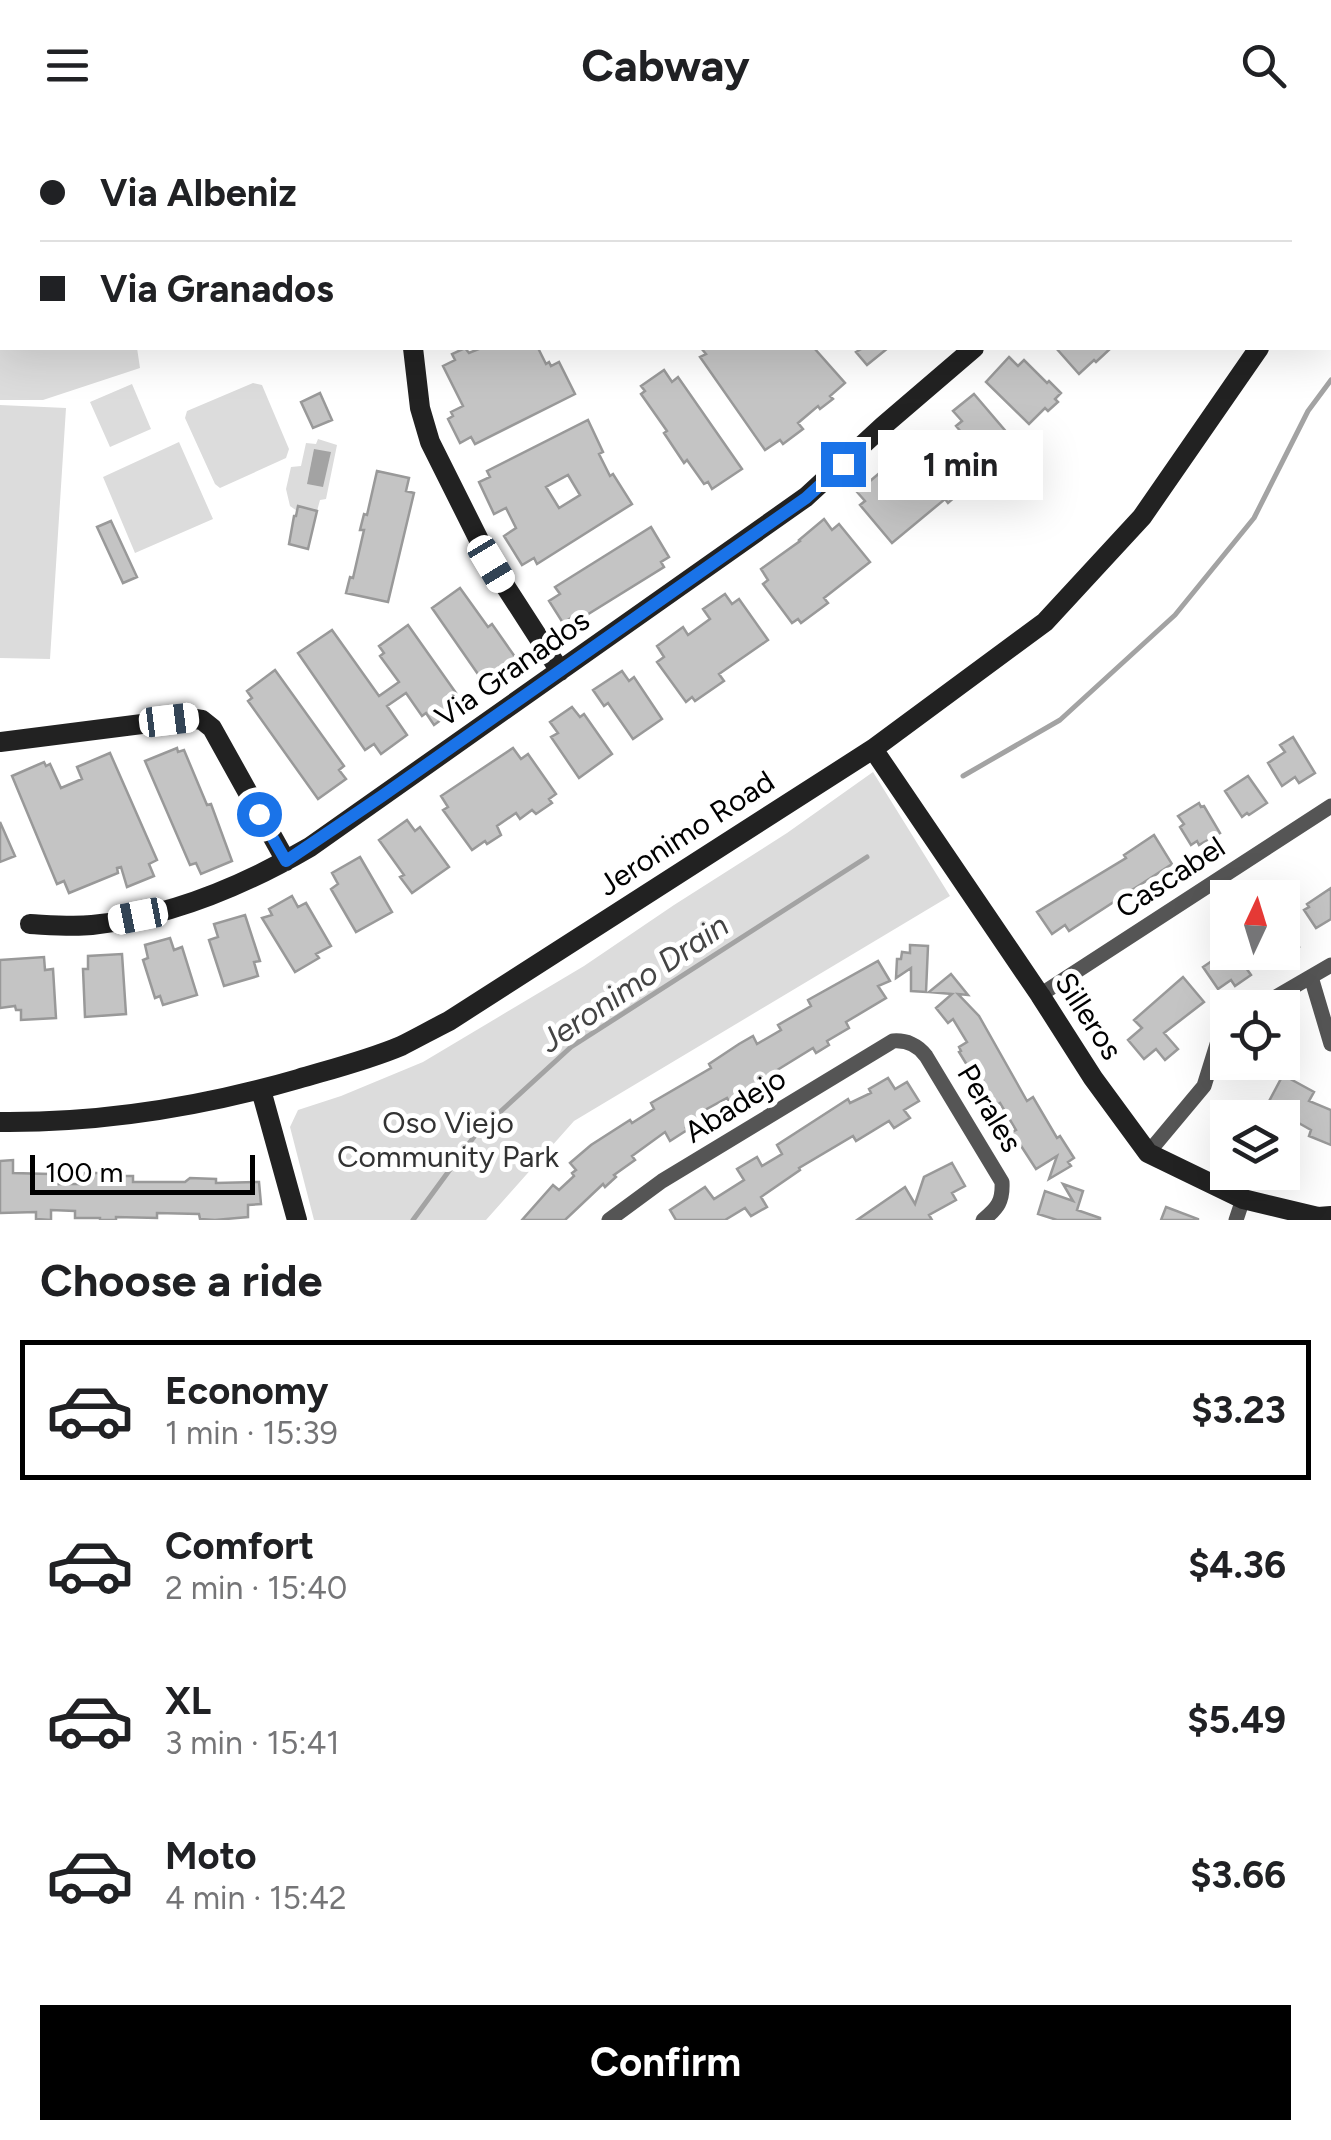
<!DOCTYPE html>
<html lang="en">
<head>
<meta charset="utf-8">
<style>
  :root { --surface:#fff; --page:#f2f2f2; --text:#202124; --muted:#757577; --line:#e0e0e0; --accent:#000 }
  body { margin:0; font-family:Figtree,sans-serif; background:var(--page); color:var(--text); height:100vh; display:flex; flex-direction:column; font-size:38px; white-space:nowrap }
  * { box-sizing:border-box; margin:0 }
  p { font-size:32px; color:var(--muted) }
  .icon { flex:none; width:55px; height:55px; fill:none; stroke:currentColor; stroke-width:2; stroke-linecap:round; stroke-linejoin:round }
  .map { position:relative; height:1090px; overflow:hidden }
  .details { display:flex; flex-direction:column; background:var(--surface); flex:1 }
  .details>* { flex:none }
  .banner { position:absolute; left:0px; top:0px; width:1332px; height:220px; box-shadow:0 10px 40px #0002; display:grid; align-content:center; height:220px; padding:0 40px; background:var(--surface) }
  .needle { width:65px; rotate:4deg }
  .tools { position:absolute; left:1210px; top:750px; display:grid; gap:20px }
  .tools a { display:grid; place-items:center; width:90px; height:90px; border-radius:0px; background:var(--surface); box-shadow:0 10px 40px #0002; font-size:50px }
  .scale { position:absolute; left:30px; bottom:25px; width:225px; box-sizing:border-box; padding-left:10px; border:5px solid #000; border-top:0; font-size:28px; line-height:35px; white-space:nowrap; color:#000; -webkit-text-stroke:8px #fff; paint-order:stroke }
  .end { position:absolute; width:45px; height:45px; margin:-22px; border:12px solid #1a73e8; background:#fff; box-shadow:0 0 0 5px #fff }
  .from { border-radius:50% }
  .bubble { position:absolute; height:70px; border-radius:0px; background:var(--surface); box-shadow:0 10px 40px #0002; font-size:32px; font-weight:700; line-height:70px; text-align:center }
  .car { position:absolute; width:30px; height:60px; margin:-30px -15px; border-radius:12px; box-shadow:0 0 8px 2px #0007; background:linear-gradient(#fff 24%,#345 0 40%,#fff 0 76%,#345 0 86%,#fff 0) }
  .banner b { display:flex; align-items:center; gap:35px; height:95px; font-size:38px }
  .banner b+b { border-top:2px solid var(--line) }
  .banner i { width:25px; height:25px; background:var(--text) }
  ul { padding:0; list-style:none }
  li { display:flex; align-items:center; gap:30px; height:140px; margin:0 20px 15px; padding:0 20px; border:5px solid transparent; border-radius:0px }
  li div { flex:1 }
  li b { display:block; font-size:38px }
  li em { font-style:normal; font-weight:700 }
  li.active { border-color:var(--accent) }
  li>.icon { width:90px; height:90px; stroke-width:1.5 }
  h2 { padding:0 40px; font-size:45px; line-height:120px }
  .primary-button { display:flex; gap:20px; margin-top:auto; padding:20px 40px }
  .primary-button a { flex:1; height:115px; border-radius:0px; background:var(--accent); color:#fff; font-size:40px; font-weight:700; line-height:115px; text-align:center }
  header { display:flex; justify-content:space-between; align-items:center; height:130px; padding:0 40px; background:var(--surface); font-size:45px; font-weight:700 }
  .map>svg:first-child { display:block }
  .green { fill:#dcdcdc }
  .water { fill:#a3a3a3 }
  .lines { fill:none; stroke-linecap:round; stroke-linejoin:round }
  .stream { stroke:#a3a3a3; stroke-width:5 }
  .building { fill:#c4c4c4; stroke:#999; stroke-width:2.5; fill-rule:evenodd }
  .street { stroke:#555; stroke-width:15 }
  .secondary { stroke:#222; stroke-width:20 }
  .route { stroke:#1a73e8; stroke-width:12 }
  .labels { text-anchor:middle; dominant-baseline:central; stroke-width:10; stroke-linejoin:round; paint-order:stroke }
  .street-label { font-size:30px; fill:#000; stroke:#fff }
  .park-label { font-size:30px; fill:#333; stroke:#fff }
  .water-label { font-size:32px; font-style:italic; fill:#444; stroke:#fff }
</style>
</head>
<body>
<header><svg class="icon" aria-label="menu" viewBox="0 0 24 24"><path d="M4 6h16M4 12h16M4 18h16"/></svg>Cabway<svg class="icon" aria-label="search" viewBox="0 0 24 24"><circle cx="10" cy="10" r="6"/><path d="M15 15l6 6"/></svg></header>
<div class="map">
<svg width="1331" height="1090" viewBox="0 0 1331 1090">
  <rect width="100%" height="100%" fill="#fff"/>
  <path class="green" d="M 2,191 L 2,218 L 137,218 L 140,238 L 43,270 L 0,270 L 0,193 Z
    M 253,253 L 262,255 L 289,319 L 286,328 L 220,358 L 215,354 L 185,288 L 187,281 Z
    M 132,254 L 151,299 L 110,317 L 90,272 Z
    M 0,275 L 66,278 L 50,529 L 0,528 Z
    M 318,309 L 337,315 L 326,369 L 320,370 L 317,381 L 299,376 L 297,381 L 290,376 L 286,359 L 291,337 L 301,336 L 306,313 L 316,314 Z
    M 179,312 L 213,389 L 135,423 L 103,347 Z
    M 873,642 L 950,766 L 574,991 L 486,1090 L 314,1090 L 290,997 L 298,980 L 341,966 L 423,932 L 584,836 L 674,775 L 787,703 Z"/>
  <path class="water" d="M 314,319 L 331,322 L 323,357 L 307,354 Z"/>
  <g class="lines">
    <path class="stream" d="M 963,646 L 1060,590 L 1175,485 L 1254,388 L 1308,281 L 1331,250
      M 413,1090 L 476,1004 L 571,917 L 867,727"/>
  </g>
  <path class="building" d="M 465,218 L 469,223 L 481,218 L 538,218 L 546,234 L 549,232 L 551,236 L 559,232 L 575,264 L 475,314 L 471,307 L 460,313 L 448,289 L 453,286 L 451,282 L 463,276 L 443,236 L 455,230 L 452,224 Z
    M 701,218 L 814,218 L 845,253 L 830,266 L 833,269 L 820,279 L 818,276 L 798,293 L 803,299 L 783,314 L 780,310 L 765,320 L 700,227 L 706,224 Z
    M 863,218 L 888,218 L 867,235 L 856,222 Z
    M 1056,218 L 1111,218 L 1096,232 L 1094,230 L 1079,244 Z
    M 1009,227 L 1018,236 L 1024,230 L 1047,253 L 1049,251 L 1061,263 L 1055,269 L 1058,272 L 1048,281 L 1045,278 L 1029,294 L 986,252 Z
    M 664,240 L 672,252 L 678,247 L 742,339 L 712,359 L 708,352 L 704,354 L 687,330 L 684,333 L 664,303 L 667,301 L 641,264 L 645,261 L 641,256 Z
    M 320,263 L 332,290 L 313,298 L 301,272 Z
    M 974,264 L 1014,311 L 988,334 L 956,296 L 962,291 L 953,281 Z
    M 588,290 L 603,322 L 599,324 L 610,346 L 613,344 L 632,374 L 537,434 L 534,428 L 522,435 L 504,406 L 516,398 L 506,378 L 494,384 L 479,352 L 490,347 L 487,341 ZM 568,345 L 580,365 L 559,378 L 546,357 Z
    M 920,309 L 928,319 L 934,314 L 966,352 L 960,357 L 963,360 L 948,373 L 945,369 L 892,413 L 860,375 L 865,371 L 857,362 Z
    M 377,341 L 409,348 L 406,361 L 414,363 L 388,472 L 346,463 L 350,447 L 353,448 L 364,400 L 360,400 L 364,384 L 367,385 Z
    M 298,376 L 317,381 L 308,419 L 289,414 L 294,386 L 296,386 Z
    M 824,389 L 832,400 L 839,394 L 870,432 L 824,468 L 828,473 L 801,493 L 798,489 L 792,493 L 763,454 L 768,450 L 761,439 L 800,411 L 799,410 Z
    M 111,391 L 137,447 L 123,453 L 97,397 Z
    M 651,397 L 669,427 L 661,432 L 664,437 L 577,491 L 574,486 L 563,493 L 549,471 L 560,464 L 555,457 Z
    M 460,458 L 488,497 L 492,494 L 520,534 L 492,554 L 485,544 L 480,547 L 432,478 Z
    M 725,464 L 732,474 L 739,469 L 768,510 L 719,544 L 724,551 L 695,571 L 692,567 L 686,572 L 657,532 L 664,527 L 657,516 L 683,497 L 688,505 L 710,489 L 703,479 Z
    M 408,495 L 456,563 L 449,568 L 456,579 L 434,595 L 426,583 L 422,586 L 406,563 L 387,576 L 407,605 L 381,624 L 374,614 L 365,620 L 298,523 L 332,500 L 379,566 L 399,552 L 380,526 L 384,523 L 379,516 Z
    M 275,540 L 344,636 L 339,640 L 346,649 L 318,669 L 248,571 L 252,568 L 247,561 Z
    M 622,541 L 629,551 L 634,547 L 662,589 L 633,609 L 608,573 L 604,576 L 593,560 Z
    M 572,577 L 580,587 L 584,584 L 612,624 L 579,648 L 551,607 L 558,603 L 550,592 Z
    M 1293,607 L 1315,643 L 1299,653 L 1295,647 L 1282,656 L 1268,633 L 1285,622 L 1280,615 Z
    M 177,618 L 178,622 L 184,620 L 207,675 L 211,674 L 232,731 L 201,744 L 196,733 L 190,735 L 145,631 Z
    M 513,618 L 521,629 L 528,624 L 556,664 L 549,669 L 552,673 L 536,684 L 532,680 L 520,689 L 516,683 L 497,696 L 501,705 L 487,714 L 485,711 L 472,720 L 443,680 L 448,677 L 441,666 Z
    M 110,623 L 157,730 L 149,734 L 154,746 L 127,757 L 121,737 L 117,738 L 118,743 L 69,763 L 64,751 L 57,754 L 12,646 L 44,632 L 46,636 L 50,634 L 61,658 L 82,649 L 77,637 Z
    M 1248,646 L 1267,673 L 1249,685 L 1247,683 L 1242,687 L 1225,661 Z
    M 1199,673 L 1201,677 L 1204,676 L 1220,703 L 1199,715 L 1197,711 L 1191,715 L 1180,697 L 1184,694 L 1178,686 Z
    M 407,690 L 415,701 L 420,697 L 449,737 L 412,763 L 400,747 L 404,745 L 379,710 Z
    M 0,692 L 15,726 L 0,732 Z
    M 1154,705 L 1172,734 L 1069,801 L 1065,795 L 1052,804 L 1037,782 L 1126,728 L 1124,725 Z
    M 360,727 L 392,782 L 356,802 L 331,759 L 338,754 L 332,743 Z
    M 1331,758 L 1331,789 L 1316,798 L 1304,780 L 1309,777 L 1307,774 Z
    M 292,766 L 298,777 L 306,773 L 331,816 L 316,824 L 319,828 L 295,842 L 262,788 L 272,785 L 269,779 Z
    M 245,785 L 260,831 L 254,832 L 258,846 L 224,856 L 209,810 L 218,807 L 214,794 Z
    M 1282,792 L 1299,817 L 1282,828 Z
    M 170,808 L 174,820 L 182,817 L 197,865 L 163,875 L 160,866 L 155,868 L 143,830 L 148,828 L 145,815 Z
    M 910,815 L 928,816 L 926,862 L 911,861 L 911,838 L 896,848 L 897,829 L 901,829 L 902,822 L 910,823 Z
    M 1225,822 L 1235,822 L 1251,845 L 1235,856 L 1231,850 L 1218,859 L 1203,837 Z
    M 122,824 L 126,884 L 85,887 L 83,839 L 88,839 L 88,826 Z
    M 44,827 L 45,840 L 53,839 L 56,888 L 21,890 L 21,880 L 16,880 L 15,876 L 0,878 L 0,830 Z
    M 878,831 L 890,851 L 878,856 L 886,868 L 846,892 L 849,898 L 827,911 L 829,915 L 816,923 L 813,918 L 774,942 L 775,945 L 730,973 L 727,968 L 705,980 L 708,986 L 686,998 L 687,1000 L 670,1011 L 665,1002 L 632,1026 L 635,1030 L 614,1045 L 616,1047 L 605,1057 L 603,1054 L 565,1090 L 522,1090 L 553,1055 L 559,1060 L 574,1046 L 572,1043 L 576,1040 L 570,1033 L 591,1015 L 630,990 L 632,993 L 654,979 L 651,973 L 711,938 L 709,934 L 739,914 L 753,906 L 757,914 L 781,900 L 778,895 L 811,876 L 808,870 Z
    M 951,844 L 968,865 L 958,864 L 979,886 L 1027,971 L 1033,967 L 1057,1008 L 1060,1006 L 1074,1028 L 1068,1032 L 1071,1036 L 1049,1049 L 1057,1026 L 1036,1039 L 1012,1002 L 1016,1000 L 1000,973 L 992,978 L 981,961 L 987,957 L 972,932 L 967,935 L 959,922 L 961,921 L 959,917 L 967,912 L 953,889 L 948,893 L 936,878 L 952,864 L 929,862 Z
    M 1183,847 L 1204,872 L 1164,903 L 1178,919 L 1165,930 L 1156,919 L 1144,929 L 1128,910 L 1142,898 L 1134,890 Z
    M 1283,945 L 1314,962 L 1309,971 L 1331,980 L 1331,1015 L 1309,1006 L 1311,1000 L 1267,975 Z
    M 888,948 L 895,959 L 907,952 L 919,971 L 904,980 L 910,988 L 894,998 L 889,991 L 856,1011 L 853,1006 L 799,1038 L 800,1040 L 761,1067 L 767,1077 L 751,1086 L 745,1078 L 725,1090 L 676,1090 L 670,1080 L 705,1057 L 714,1069 L 744,1050 L 737,1039 L 757,1027 L 762,1036 L 782,1024 L 777,1015 L 848,969 L 850,973 L 871,963 L 869,959 Z
    M 13,1030 L 13,1043 L 50,1044 L 50,1054 L 84,1054 L 85,1043 L 104,1043 L 104,1041 L 116,1041 L 124,1043 L 124,1046 L 133,1046 L 133,1052 L 185,1052 L 190,1048 L 216,1049 L 216,1053 L 259,1052 L 261,1074 L 248,1075 L 248,1087 L 215,1090 L 200,1089 L 199,1084 L 157,1083 L 157,1088 L 116,1087 L 116,1090 L 100,1090 L 100,1088 L 75,1088 L 75,1081 L 51,1080 L 51,1090 L 36,1089 L 36,1082 L 0,1083 L 0,1031 Z
    M 952,1033 L 965,1056 L 952,1063 L 956,1070 L 929,1085 L 932,1090 L 857,1090 L 905,1057 L 915,1074 L 924,1047 Z
    M 1063,1054 L 1083,1061 L 1077,1080 L 1100,1088 L 1100,1090 L 1057,1090 L 1038,1084 L 1045,1061 L 1073,1071 Z
    M 1166,1077 L 1198,1089 L 1198,1090 L 1161,1090 Z"/>
  <g class="lines">
    <path class="street" d="M 673,0 L 675,2
      M 890,2 L 892,0
      M 1311,847 L 1331,914
      M 1040,865 L 1331,676
      M 1257,878 L 1331,835
      M 1148,1023 L 1204,956 L 1218,911 L 1228,896
      M 609,1090 L 662,1051 L 893,911 C 906,910 918,915 926,926 L 1002,1052 C 1003,1071 998,1078 983,1090
      M 1236,1090 L 1243,1069"/>
    <path class="secondary" d="M 300,0 L 302,2
      M 1168,2 L 1170,0
      M 1330,126 L 1331,125
      M 413,218 L 420,278 L 430,312 L 491,434 L 560,541
      M 0,612 L 189,588 L 202,590 L 212,598 L 286,731
      M 873,619 L 1040,865 L 1093,948 L 1148,1023 L 1243,1069 L 1318,1087 L 1331,1086
      M 30,794 C 50,795 71,797 92,795 C 168,787 245,755 310,717 L 806,367 L 883,296 L 974,218
      M 261,960 L 297,1090
      M 0,992 C 101,993 201,977 298,949 C 332,939 368,930 401,916 C 417,908 433,899 449,891 L 873,619 L 1045,492 L 1142,387 L 1259,218"/>
  </g>
  <g class="lines">
    <path class="route" d="M 259,684 L 286,731 L 382,666 L 726,424 L 806,368 L 843,334"/>
  </g>
  <g class="labels">
    <g class="street-label">
      <text transform="translate(512 538) rotate(-35)">Via Granados</text>
      <text transform="translate(686 703) rotate(-33)">Jeronimo Road</text>
      <text transform="translate(1170 747) rotate(-33)">Cascabel</text>
      <text transform="translate(1089 886) rotate(57)">Silleros</text>
      <text transform="translate(735 975) rotate(-32)">Abadejo</text>
      <text transform="translate(990 978) rotate(59)">Perales</text>
    </g>
    <g class="park-label">
      <text x="448" y="992">Oso Viejo<tspan x="448" dy="34">Community Park</tspan></text>
    </g>
    <g class="water-label">
      <text transform="translate(634 853) rotate(-34)">Jeronimo Drain</text>
    </g>
  </g>
</svg>
<div class="tools">
<a><svg class="needle" viewBox="-14 -14 28 28"><path d="M0-13l5 13h-10z" fill="#e53935"/><path d="M0 13l5-13h-10z" fill="#757577"/></svg></a>
<a><svg class="icon" aria-label="locate" viewBox="0 0 24 24"><circle cx="12" cy="12" r="6"/><path d="M12 2v4M12 18v4M2 12h4M18 12h4"/></svg></a>
<a><svg class="icon" aria-label="layers" viewBox="0 0 24 24"><path d="M12 4l9 5-9 5-9-5zM3 14l9 5 9-5"/></svg></a>
</div>
<div class="scale">100 m</div>
<i class="end from" style="left:259px;top:684px"></i>
<i class="end" style="left:843px;top:334px"></i>
<div class="bubble" style="left:878px;top:300px;width:165px">1 min</div>
<i class="car" style="left:491px;top:434px;rotate:149deg"></i>
<i class="car" style="left:169px;top:590px;rotate:83deg"></i>
<i class="car" style="left:138px;top:786px;rotate:259deg"></i>
<div class="banner">
<b><i class="from"></i>Via Albeniz</b>
<b><i></i>Via Granados</b>
</div>
</div>
<section class="details">
<h2>Choose a ride</h2>
<ul>
<li class="active"><svg class="icon" aria-label="car" viewBox="0 0 24 24"><path d="M5 17H2v-5l4-1 3-4h7l3 4 3 1v5h-3M9 17h6M6 11h13"/><circle cx="7" cy="17" r="2"/><circle cx="17" cy="17" r="2"/></svg><div><b>Economy</b><p>1 min · 15:39</p></div><em>$3.23</em></li>
<li><svg class="icon" aria-label="car" viewBox="0 0 24 24"><path d="M5 17H2v-5l4-1 3-4h7l3 4 3 1v5h-3M9 17h6M6 11h13"/><circle cx="7" cy="17" r="2"/><circle cx="17" cy="17" r="2"/></svg><div><b>Comfort</b><p>2 min · 15:40</p></div><em>$4.36</em></li>
<li><svg class="icon" aria-label="car" viewBox="0 0 24 24"><path d="M5 17H2v-5l4-1 3-4h7l3 4 3 1v5h-3M9 17h6M6 11h13"/><circle cx="7" cy="17" r="2"/><circle cx="17" cy="17" r="2"/></svg><div><b>XL</b><p>3 min · 15:41</p></div><em>$5.49</em></li>
<li><svg class="icon" aria-label="car" viewBox="0 0 24 24"><path d="M5 17H2v-5l4-1 3-4h7l3 4 3 1v5h-3M9 17h6M6 11h13"/><circle cx="7" cy="17" r="2"/><circle cx="17" cy="17" r="2"/></svg><div><b>Moto</b><p>4 min · 15:42</p></div><em>$3.66</em></li>
</ul>
<div class="primary-button"><a>Confirm</a></div>
</section>
</body>
</html>
